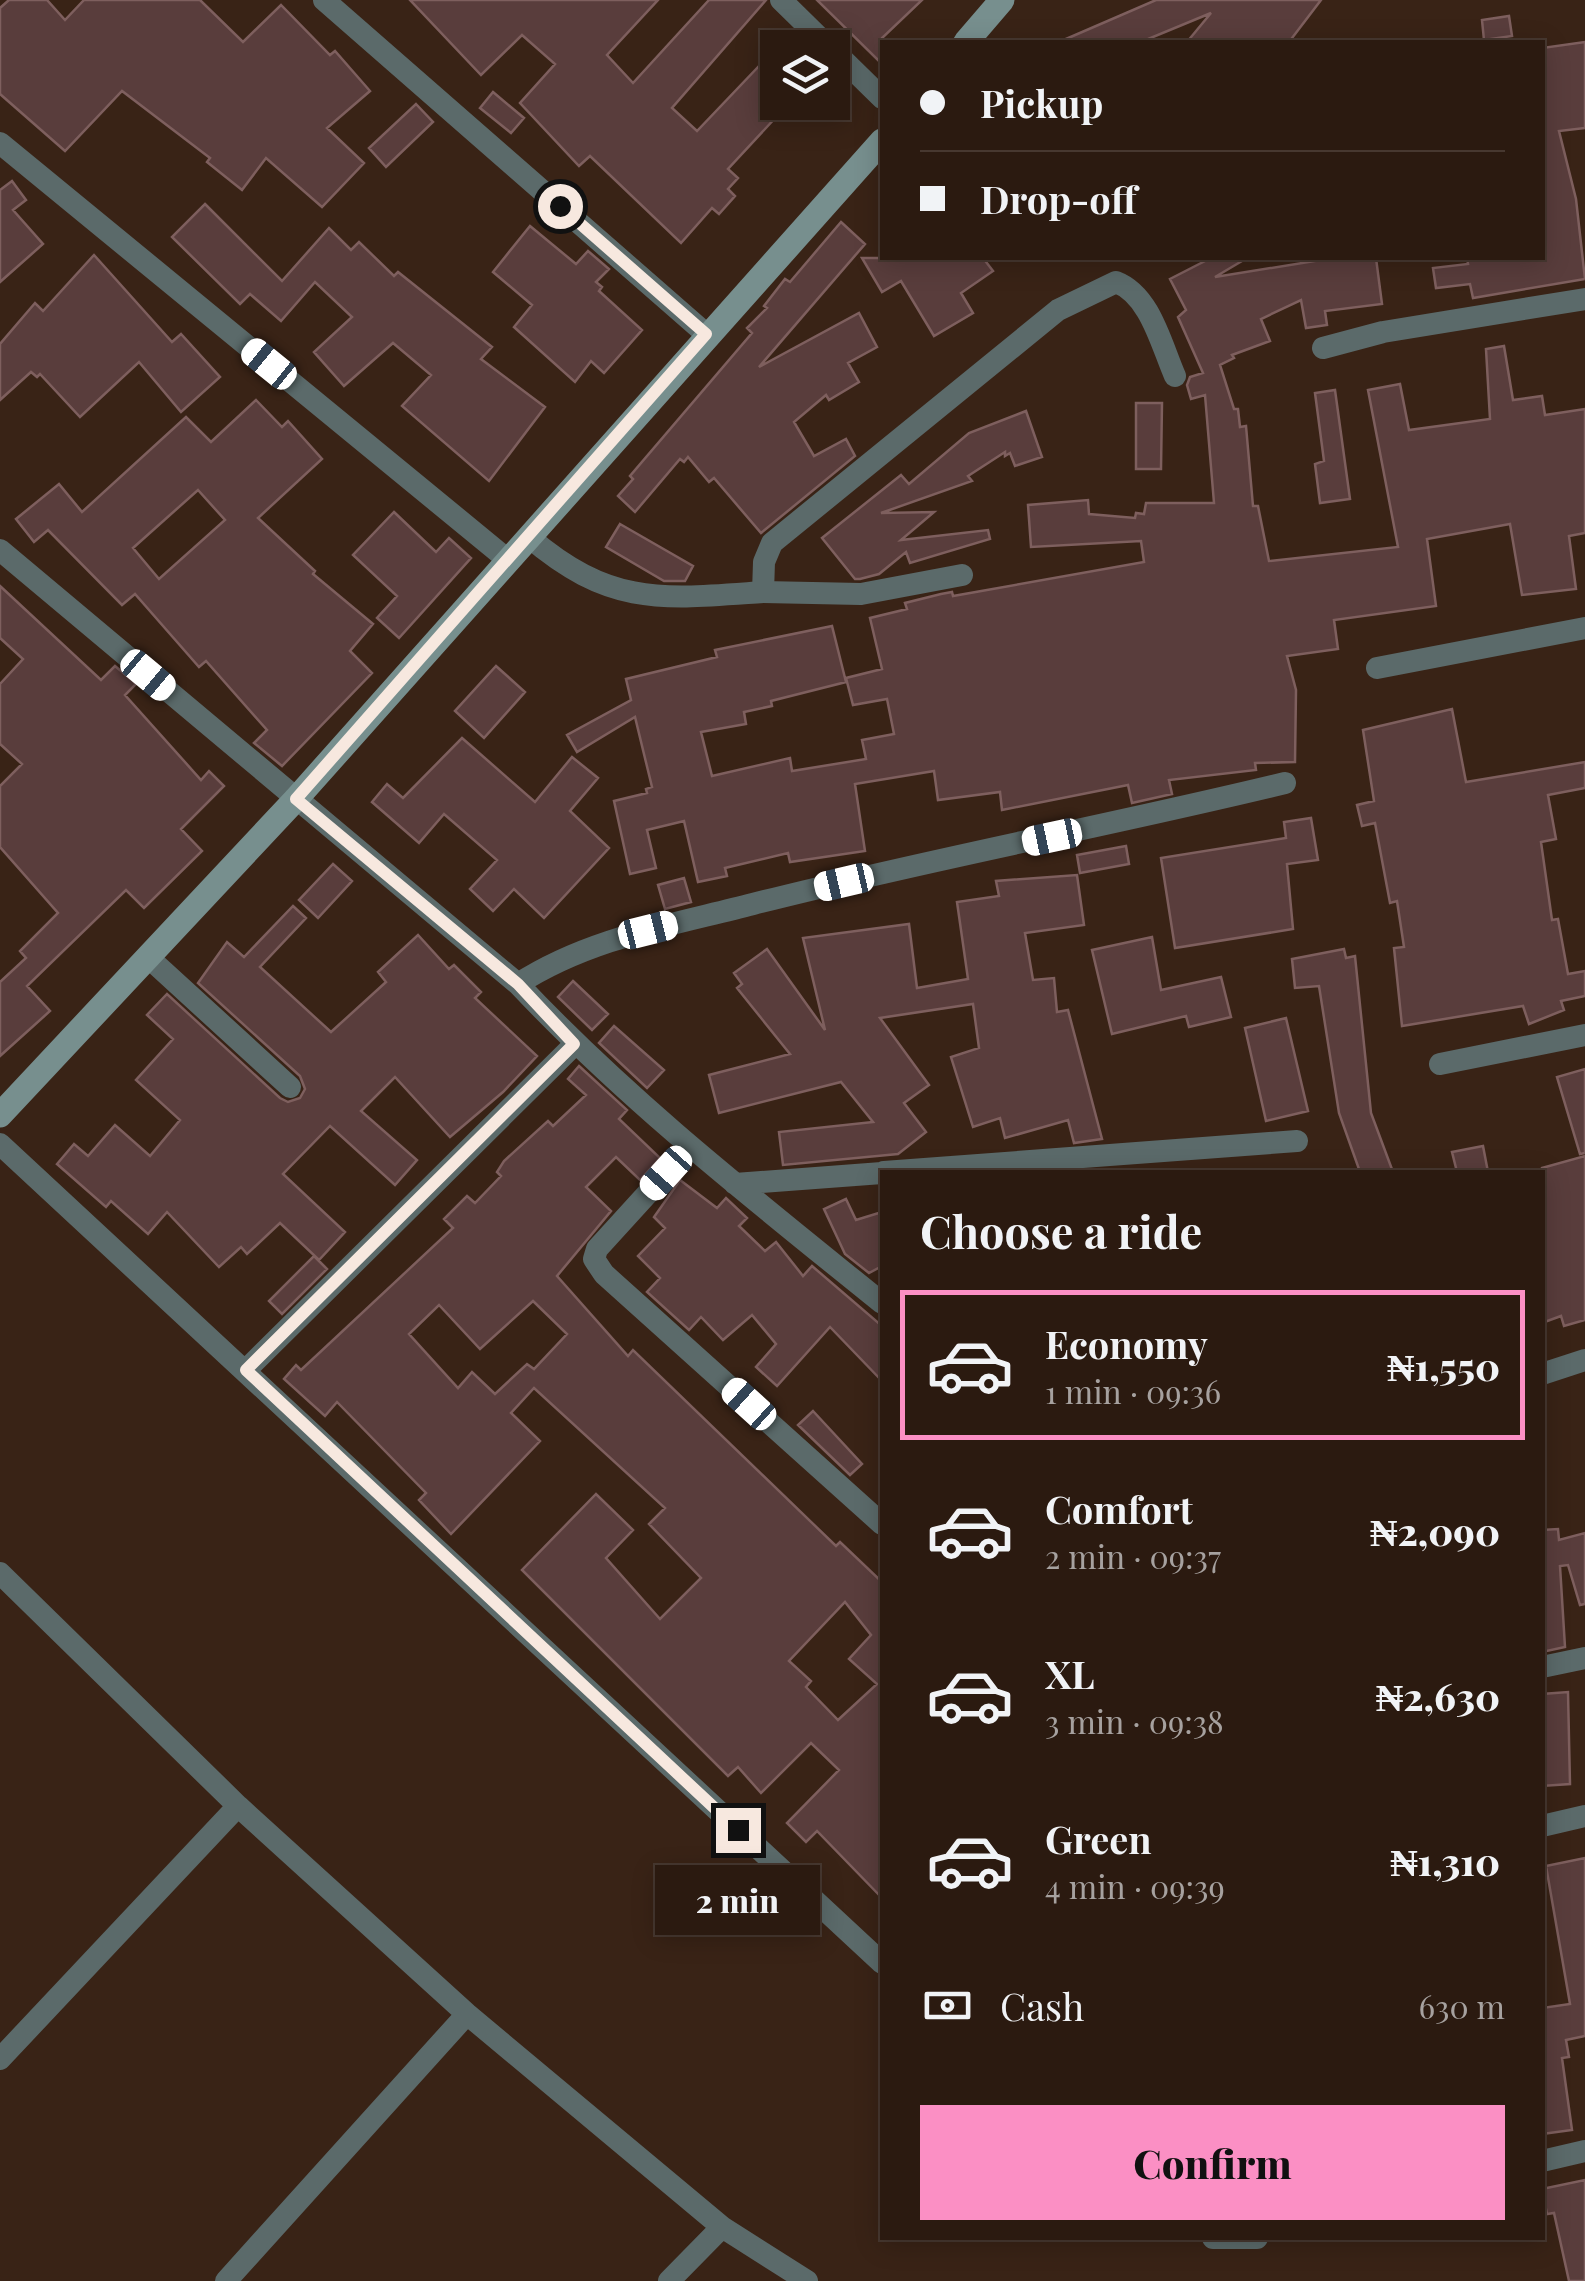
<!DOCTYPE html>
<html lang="en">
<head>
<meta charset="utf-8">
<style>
  :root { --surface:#2b1a10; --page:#37271e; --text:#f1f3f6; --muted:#a6a19f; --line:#473830; --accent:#fb8fc4 }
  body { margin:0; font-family:"Playfair Display",serif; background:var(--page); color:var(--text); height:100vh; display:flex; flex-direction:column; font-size:38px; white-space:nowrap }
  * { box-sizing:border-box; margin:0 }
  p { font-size:32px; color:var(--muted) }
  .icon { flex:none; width:55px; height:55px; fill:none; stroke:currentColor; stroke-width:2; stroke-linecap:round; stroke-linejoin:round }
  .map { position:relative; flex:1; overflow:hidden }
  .sheet { position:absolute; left:880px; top:1170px; width:665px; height:1070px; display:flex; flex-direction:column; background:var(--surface); border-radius:0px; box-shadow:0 5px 25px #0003,0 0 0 2px var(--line) }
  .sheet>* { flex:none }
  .guide { position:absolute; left:880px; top:40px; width:665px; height:220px; border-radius:0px; box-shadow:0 5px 25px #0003,0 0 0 2px var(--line); display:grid; align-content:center; height:220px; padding:0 40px; background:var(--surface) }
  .tools { position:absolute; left:760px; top:30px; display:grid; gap:20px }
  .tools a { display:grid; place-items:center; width:90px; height:90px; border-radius:0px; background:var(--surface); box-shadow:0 5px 25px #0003,0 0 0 2px var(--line); font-size:50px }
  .end { position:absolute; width:45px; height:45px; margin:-22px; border:12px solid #f7e8df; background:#111; box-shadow:0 0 0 5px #111 }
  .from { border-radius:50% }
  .bubble { position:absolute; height:70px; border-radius:0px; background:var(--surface); box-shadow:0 5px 25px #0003,0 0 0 2px var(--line); font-size:32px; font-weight:800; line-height:70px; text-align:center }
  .car { position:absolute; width:30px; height:60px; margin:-30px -15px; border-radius:12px; box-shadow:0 0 8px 2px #0007; background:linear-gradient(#fff 24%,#345 0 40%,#fff 0 76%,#345 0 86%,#fff 0) }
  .guide b { display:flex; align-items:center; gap:35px; height:95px; font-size:38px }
  .guide b+b { border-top:2px solid var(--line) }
  .guide i { width:25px; height:25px; background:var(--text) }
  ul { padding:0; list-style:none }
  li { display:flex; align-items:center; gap:30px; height:150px; margin:0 20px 15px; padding:0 20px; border:5px solid transparent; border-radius:0px }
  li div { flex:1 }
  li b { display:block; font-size:38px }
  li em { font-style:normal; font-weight:800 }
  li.selected { border-color:var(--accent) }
  li>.icon { width:90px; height:90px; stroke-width:1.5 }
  h2 { padding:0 40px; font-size:45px; line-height:120px }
  .pay { display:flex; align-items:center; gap:25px; height:110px; padding:0 40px; font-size:38px }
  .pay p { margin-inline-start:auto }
  .primary-button { display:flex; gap:20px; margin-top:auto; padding:20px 40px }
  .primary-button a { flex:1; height:115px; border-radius:0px; background:var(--accent); color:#111; font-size:40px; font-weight:800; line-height:115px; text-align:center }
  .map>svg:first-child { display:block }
  .building { fill:#593d3c; stroke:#7e5f5e; stroke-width:2.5; fill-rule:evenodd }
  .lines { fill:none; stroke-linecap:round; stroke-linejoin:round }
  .street { stroke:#5b6a6a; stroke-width:22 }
  .secondary { stroke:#778f8e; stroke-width:25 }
  .route { stroke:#f7e8df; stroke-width:12 }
</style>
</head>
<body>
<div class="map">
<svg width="1585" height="2281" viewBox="0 0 1585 2281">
  <rect width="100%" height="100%" fill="#392316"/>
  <path class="building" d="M 9,0 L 47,0 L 65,20 L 84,0 L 200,0 L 243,42 L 281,5 L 330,55 L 335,51 L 370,91 L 327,128 L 364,163 L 322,207 L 266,158 L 242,190 L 207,162 L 210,158 L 122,91 L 65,151 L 0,94 L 0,8 Z
    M 410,0 L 658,0 L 607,55 L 633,83 L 709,0 L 766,0 L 672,108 L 697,131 L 778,46 L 778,102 L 790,102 L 728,169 L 738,178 L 728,189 L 735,196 L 719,214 L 712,208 L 681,243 L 590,156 L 579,166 L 520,103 L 555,64 L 522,35 L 481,75 Z
    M 817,0 L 922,0 L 882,38 L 882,64 Z
    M 1156,0 L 1321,0 L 1289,42 L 1187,42 L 1211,13 L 1141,42 L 1059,42 Z
    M 1509,16 L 1512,36 L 1484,40 L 1482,20 Z
    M 1585,42 L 1585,128 L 1559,131 L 1576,199 L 1585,279 L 1473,298 L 1470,284 L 1436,288 L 1433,268 L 1468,264 L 1467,258 L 1542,258 L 1542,48 Z
    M 493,92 L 524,118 L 511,133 L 480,108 Z
    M 416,104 L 433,122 L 386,167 L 369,148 Z
    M 12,181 L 26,200 L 13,210 L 43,244 L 0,282 L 0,190 Z
    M 205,204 L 282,281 L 329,228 L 351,250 L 359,242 L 394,276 L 398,272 L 492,347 L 481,359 L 545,407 L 489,481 L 402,406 L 431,375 L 393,343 L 344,386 L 314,352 L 352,317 L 315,282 L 281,321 L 250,294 L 240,304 L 172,237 Z
    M 841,222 L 865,244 L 759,367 L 859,313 L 877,347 L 848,363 L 859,382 L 829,400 L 826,395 L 794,422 L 814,456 L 846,439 L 855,456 L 761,533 L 714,478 L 709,482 L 688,457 L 684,462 L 680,459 L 635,512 L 618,496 L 633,479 L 630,476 L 752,333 L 747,328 L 767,308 L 764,306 L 785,279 L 790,282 Z
    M 530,226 L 576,264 L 588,251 L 609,269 L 596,282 L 602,287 L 599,291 L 642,330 L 604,373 L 591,361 L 575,382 L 514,327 L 532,305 L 493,272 Z
    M 94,255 L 172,342 L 181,334 L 220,377 L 181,412 L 139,362 L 80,417 L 40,374 L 37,377 L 31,372 L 0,400 L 0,344 L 35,303 L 43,311 Z
    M 862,258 L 983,258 L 993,271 L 961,293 L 973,313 L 934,336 L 901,281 L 882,292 Z
    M 1211,258 L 1247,258 L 1215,277 L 1333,258 L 1376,258 L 1382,304 L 1325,311 L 1327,325 L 1306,328 L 1301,300 L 1261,319 L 1270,341 L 1232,355 L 1234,358 L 1220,365 L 1234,409 L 1238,409 L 1240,427 L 1246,426 L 1253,506 L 1258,506 L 1269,561 L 1398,547 L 1368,390 L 1400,384 L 1409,430 L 1490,419 L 1486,349 L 1504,346 L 1513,400 L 1542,396 L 1545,415 L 1585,409 L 1585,533 L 1569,536 L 1576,589 L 1522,595 L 1510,524 L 1427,539 L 1436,606 L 1334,620 L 1338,649 L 1287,656 L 1296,690 L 1295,762 L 1255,763 L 1256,770 L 1169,780 L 1172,794 L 1132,803 L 1128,785 L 1002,810 L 1000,792 L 938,800 L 934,771 L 855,784 L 865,851 L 790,862 L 788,853 L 725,868 L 727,876 L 698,882 L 684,821 L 647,830 L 656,868 L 630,874 L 614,801 L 647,793 L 646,789 L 652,787 L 635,717 L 577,752 L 567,735 L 631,700 L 626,679 L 717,657 L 715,650 L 832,626 L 846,682 L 771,701 L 772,706 L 744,712 L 746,724 L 701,732 L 712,776 L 790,758 L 792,771 L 866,759 L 862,740 L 894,734 L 887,699 L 853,705 L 846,678 L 882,669 L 870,618 L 907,609 L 905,603 L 941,594 L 952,592 L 953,596 L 1144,562 L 1141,541 L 1031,547 L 1028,505 L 1088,500 L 1089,514 L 1135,518 L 1136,513 L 1144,514 L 1146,503 L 1214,503 L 1205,395 L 1191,399 L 1187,385 L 1190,377 L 1203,373 L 1178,317 L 1186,310 L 1170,279 Z
    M 1335,390 L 1350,499 L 1320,503 L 1315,464 L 1324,461 L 1315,393 Z
    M 256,400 L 282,427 L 288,421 L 322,459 L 258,518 L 315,571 L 313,574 L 373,624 L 350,651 L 372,673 L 282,766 L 254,743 L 267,730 L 206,661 L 199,667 L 135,594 L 122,605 L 48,530 L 34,542 L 16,519 L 59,484 L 82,512 L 186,417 L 211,442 ZM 198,490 L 225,520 L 159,579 L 133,548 Z
    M 1136,403 L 1162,403 L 1161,469 L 1136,469 Z
    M 1026,411 L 1042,457 L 1015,466 L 1010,453 L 1005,456 L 1005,452 L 968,476 L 972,481 L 881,513 L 934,512 L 901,540 L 988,530 L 990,539 L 910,563 L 906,552 L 879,574 L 860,579 L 855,579 L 822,538 L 901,475 L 909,484 L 969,433 Z
    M 394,512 L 436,552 L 449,538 L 471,558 L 399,638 L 377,618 L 397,596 L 353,555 Z
    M 620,524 L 693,566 L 685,581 L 664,581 L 606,547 Z
    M 0,586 L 101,680 L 115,666 L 133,681 L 136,684 L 125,695 L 201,780 L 209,771 L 224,786 L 181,829 L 202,851 L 144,908 L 126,890 L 27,986 L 50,1011 L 0,1056 L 0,982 L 26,958 L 20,951 L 58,913 L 0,847 L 0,786 L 22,764 L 0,744 L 0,684 L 23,659 L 0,638 Z
    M 496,666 L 525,692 L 484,738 L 455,711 Z
    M 1452,709 L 1466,782 L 1585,762 L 1585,788 L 1548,795 L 1556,839 L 1541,842 L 1552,920 L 1558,919 L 1568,974 L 1585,971 L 1585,996 L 1561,1001 L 1564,1010 L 1529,1024 L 1523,1006 L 1402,1026 L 1394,948 L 1404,947 L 1397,901 L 1390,903 L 1375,823 L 1362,826 L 1357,805 L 1374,801 L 1363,730 Z
    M 462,738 L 535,802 L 572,757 L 598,778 L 570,811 L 609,848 L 544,918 L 514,889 L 493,911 L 470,889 L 497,860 L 444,814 L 419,843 L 372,802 L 387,784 L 403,798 Z
    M 1311,818 L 1318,860 L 1287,864 L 1293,929 L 1175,948 L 1161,858 L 1286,838 L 1284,822 Z
    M 1126,846 L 1129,864 L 1080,873 L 1077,855 Z
    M 333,864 L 352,881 L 318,918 L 299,900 Z
    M 1077,875 L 1084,925 L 1025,933 L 1033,980 L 1054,978 L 1057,1012 L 1068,1010 L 1102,1139 L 1074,1143 L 1068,1120 L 1005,1138 L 1000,1118 L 973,1127 L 951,1057 L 979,1048 L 973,1004 L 880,1018 L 929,1085 L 904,1103 L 926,1132 L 898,1154 L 783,1165 L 779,1132 L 873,1122 L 841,1082 L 719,1113 L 709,1075 L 790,1054 L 737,988 L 742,984 L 734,973 L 767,949 L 825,1030 L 803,938 L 909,924 L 917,988 L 968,979 L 957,902 L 999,896 L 996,881 Z
    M 684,878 L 691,902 L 665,909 L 658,885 Z
    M 293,906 L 306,918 L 260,967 L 331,1032 L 386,982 L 378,972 L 418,935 L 449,969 L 454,965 L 481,992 L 475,998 L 537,1056 L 503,1092 L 450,1137 L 395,1077 L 361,1111 L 417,1160 L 395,1185 L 330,1126 L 283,1174 L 345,1232 L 319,1260 L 280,1223 L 247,1254 L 241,1247 L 219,1267 L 167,1212 L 148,1234 L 111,1201 L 106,1207 L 57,1164 L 74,1144 L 88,1156 L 115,1125 L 150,1156 L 180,1120 L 136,1080 L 173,1039 L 147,1015 L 167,994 L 280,1098 L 288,1102 L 300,1098 L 305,1089 L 300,1076 L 198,983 L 227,942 L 244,957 Z
    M 1152,937 L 1161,990 L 1221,977 L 1231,1017 L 1189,1027 L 1186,1016 L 1112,1034 L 1092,950 Z
    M 1344,949 L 1346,958 L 1355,956 L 1371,1113 L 1393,1172 L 1360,1172 L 1339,1113 L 1319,986 L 1295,988 L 1292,959 Z
    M 573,981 L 608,1014 L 592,1030 L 558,997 Z
    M 1286,1018 L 1308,1111 L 1266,1121 L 1245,1028 Z
    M 614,1026 L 664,1070 L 647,1088 L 599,1043 Z
    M 579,1066 L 627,1110 L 619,1119 L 660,1158 L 640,1180 L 616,1157 L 586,1187 L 611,1211 L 557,1276 L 628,1356 L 633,1350 L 836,1546 L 840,1542 L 882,1582 L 882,1898 L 817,1831 L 806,1842 L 787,1823 L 839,1770 L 811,1743 L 761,1793 L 738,1767 L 728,1776 L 522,1570 L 596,1494 L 633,1530 L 606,1558 L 660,1619 L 701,1578 L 649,1524 L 665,1508 L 534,1388 L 511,1413 L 540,1441 L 451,1534 L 419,1500 L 426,1493 L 337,1402 L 325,1416 L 284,1379 L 296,1365 L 301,1370 L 453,1228 L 444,1219 L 467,1196 L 475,1203 L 501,1176 L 497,1172 L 504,1161 L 548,1121 L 553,1126 L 586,1095 L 568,1079 ZM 533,1301 L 567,1334 L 534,1369 L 527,1364 L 495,1394 L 472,1372 L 458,1388 L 409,1334 L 439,1305 L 480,1349 ZM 845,1602 L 871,1635 L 849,1659 L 877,1684 L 838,1720 L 806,1687 L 811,1681 L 789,1661 Z
    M 1585,1069 L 1585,1153 L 1580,1154 L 1557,1077 Z
    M 1483,1146 L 1488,1172 L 1457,1172 L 1452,1152 Z
    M 1585,1156 L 1585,1320 L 1564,1326 L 1561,1316 L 1542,1323 L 1542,1168 Z
    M 680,1180 L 717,1208 L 726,1198 L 747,1218 L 739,1226 L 765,1251 L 776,1242 L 803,1276 L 812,1266 L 882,1326 L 882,1381 L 830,1327 L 777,1386 L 756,1367 L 776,1344 L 752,1315 L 723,1340 L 701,1317 L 689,1330 L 647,1292 L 660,1278 L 638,1256 L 665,1228 L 654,1217 Z
    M 846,1199 L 856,1220 L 882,1212 L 882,1266 L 869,1273 L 845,1254 L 824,1209 Z
    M 314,1256 L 327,1269 L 282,1314 L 269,1301 Z
    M 813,1411 L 862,1464 L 850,1475 L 798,1425 Z
    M 1558,1529 L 1559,1540 L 1585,1533 L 1585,1604 L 1580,1605 L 1568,1565 L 1560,1566 L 1565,1647 L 1542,1652 L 1542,1530 Z
    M 1568,1692 L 1570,1784 L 1542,1786 L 1542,1694 Z
    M 1585,1858 L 1585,2036 L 1566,2040 L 1569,2057 L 1562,2058 L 1572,2130 L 1542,2134 L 1542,2008 L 1570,2004 L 1546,1866 Z
    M 1585,2180 L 1585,2281 L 1569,2281 L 1554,2213 L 1547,2214 L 1542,2189 Z"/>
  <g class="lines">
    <path class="street" d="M 324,0 L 706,334
      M 781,0 L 830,48
      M 832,49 L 882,98
      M 0,143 L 508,560
      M 1323,348 L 1383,332 L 1585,299
      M 529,537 C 611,607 663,599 763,592 L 764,562 L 772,543 L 1058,310 L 1116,282 C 1150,295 1161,344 1175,376
      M 0,550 L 518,984 C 629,1102 756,1201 882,1303
      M 763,592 L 861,594 L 962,575
      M 1377,668 L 1585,628
      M 149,958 L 290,1087
      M 518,984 C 589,938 672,925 753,904 C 929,859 1108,826 1285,783
      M 1440,1064 L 1585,1035
      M 0,1144 L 882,1963
      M 689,1148 L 597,1249 L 594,1259 L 604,1274 L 882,1524
      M 884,1172 L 1297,1141
      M 735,1184 L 882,1173
      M 246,1370 L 575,1044
      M 1542,1374 L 1585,1360
      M 0,1573 L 238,1806 L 467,2014 L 722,2227 L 807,2281
      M 1542,1667 L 1585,1658
      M 1542,1826 L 1585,1816
      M 0,2059 L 238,1806
      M 1542,2161 L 1585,2151
      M 1213,2238 L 1257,2238
      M 226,2281 L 467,2014
      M 669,2281 L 722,2227"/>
    <path class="secondary" d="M 966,42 L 1002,0
      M 0,1115 L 296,799 L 882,141"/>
  </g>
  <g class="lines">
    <path class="route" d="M 560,206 L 706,334 L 296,799 L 518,984 L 574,1044 L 246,1370 L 738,1830"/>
  </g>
</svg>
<div class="tools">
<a><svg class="icon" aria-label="layers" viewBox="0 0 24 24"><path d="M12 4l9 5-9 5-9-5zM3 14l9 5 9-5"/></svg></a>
</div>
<i class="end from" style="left:560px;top:206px"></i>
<i class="end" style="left:738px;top:1830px"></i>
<div class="bubble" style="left:655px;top:1865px;width:165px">2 min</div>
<i class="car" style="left:269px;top:364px;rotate:309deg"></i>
<i class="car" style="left:148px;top:675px;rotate:130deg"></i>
<i class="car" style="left:1052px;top:837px;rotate:258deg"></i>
<i class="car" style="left:844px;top:882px;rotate:257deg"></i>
<i class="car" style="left:648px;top:930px;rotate:76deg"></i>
<i class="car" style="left:666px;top:1173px;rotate:222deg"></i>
<i class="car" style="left:749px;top:1404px;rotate:312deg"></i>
<div class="guide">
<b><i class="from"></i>Pickup</b>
<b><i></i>Drop-off</b>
</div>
<section class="sheet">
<h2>Choose a ride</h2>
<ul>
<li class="selected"><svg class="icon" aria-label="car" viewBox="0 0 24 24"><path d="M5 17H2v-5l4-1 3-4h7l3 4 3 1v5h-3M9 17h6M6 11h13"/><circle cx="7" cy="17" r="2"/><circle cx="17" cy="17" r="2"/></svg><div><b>Economy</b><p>1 min · 09:36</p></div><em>₦1,550</em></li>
<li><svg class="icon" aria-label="car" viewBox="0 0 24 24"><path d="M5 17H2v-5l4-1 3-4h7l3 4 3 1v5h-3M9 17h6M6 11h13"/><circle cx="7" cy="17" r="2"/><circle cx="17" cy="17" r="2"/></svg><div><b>Comfort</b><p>2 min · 09:37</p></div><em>₦2,090</em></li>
<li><svg class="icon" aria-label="car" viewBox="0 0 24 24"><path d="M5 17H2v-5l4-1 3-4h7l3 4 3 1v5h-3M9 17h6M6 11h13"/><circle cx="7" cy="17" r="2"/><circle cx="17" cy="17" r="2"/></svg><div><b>XL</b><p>3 min · 09:38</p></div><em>₦2,630</em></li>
<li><svg class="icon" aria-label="car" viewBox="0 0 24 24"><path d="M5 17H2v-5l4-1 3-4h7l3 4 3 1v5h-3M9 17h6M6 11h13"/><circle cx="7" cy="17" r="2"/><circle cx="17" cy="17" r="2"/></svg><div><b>Green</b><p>4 min · 09:39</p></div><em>₦1,310</em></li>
</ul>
<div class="pay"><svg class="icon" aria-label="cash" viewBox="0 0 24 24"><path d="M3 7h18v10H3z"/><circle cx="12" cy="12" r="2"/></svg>Cash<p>630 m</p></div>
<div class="primary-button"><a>Confirm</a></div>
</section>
</div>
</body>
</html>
